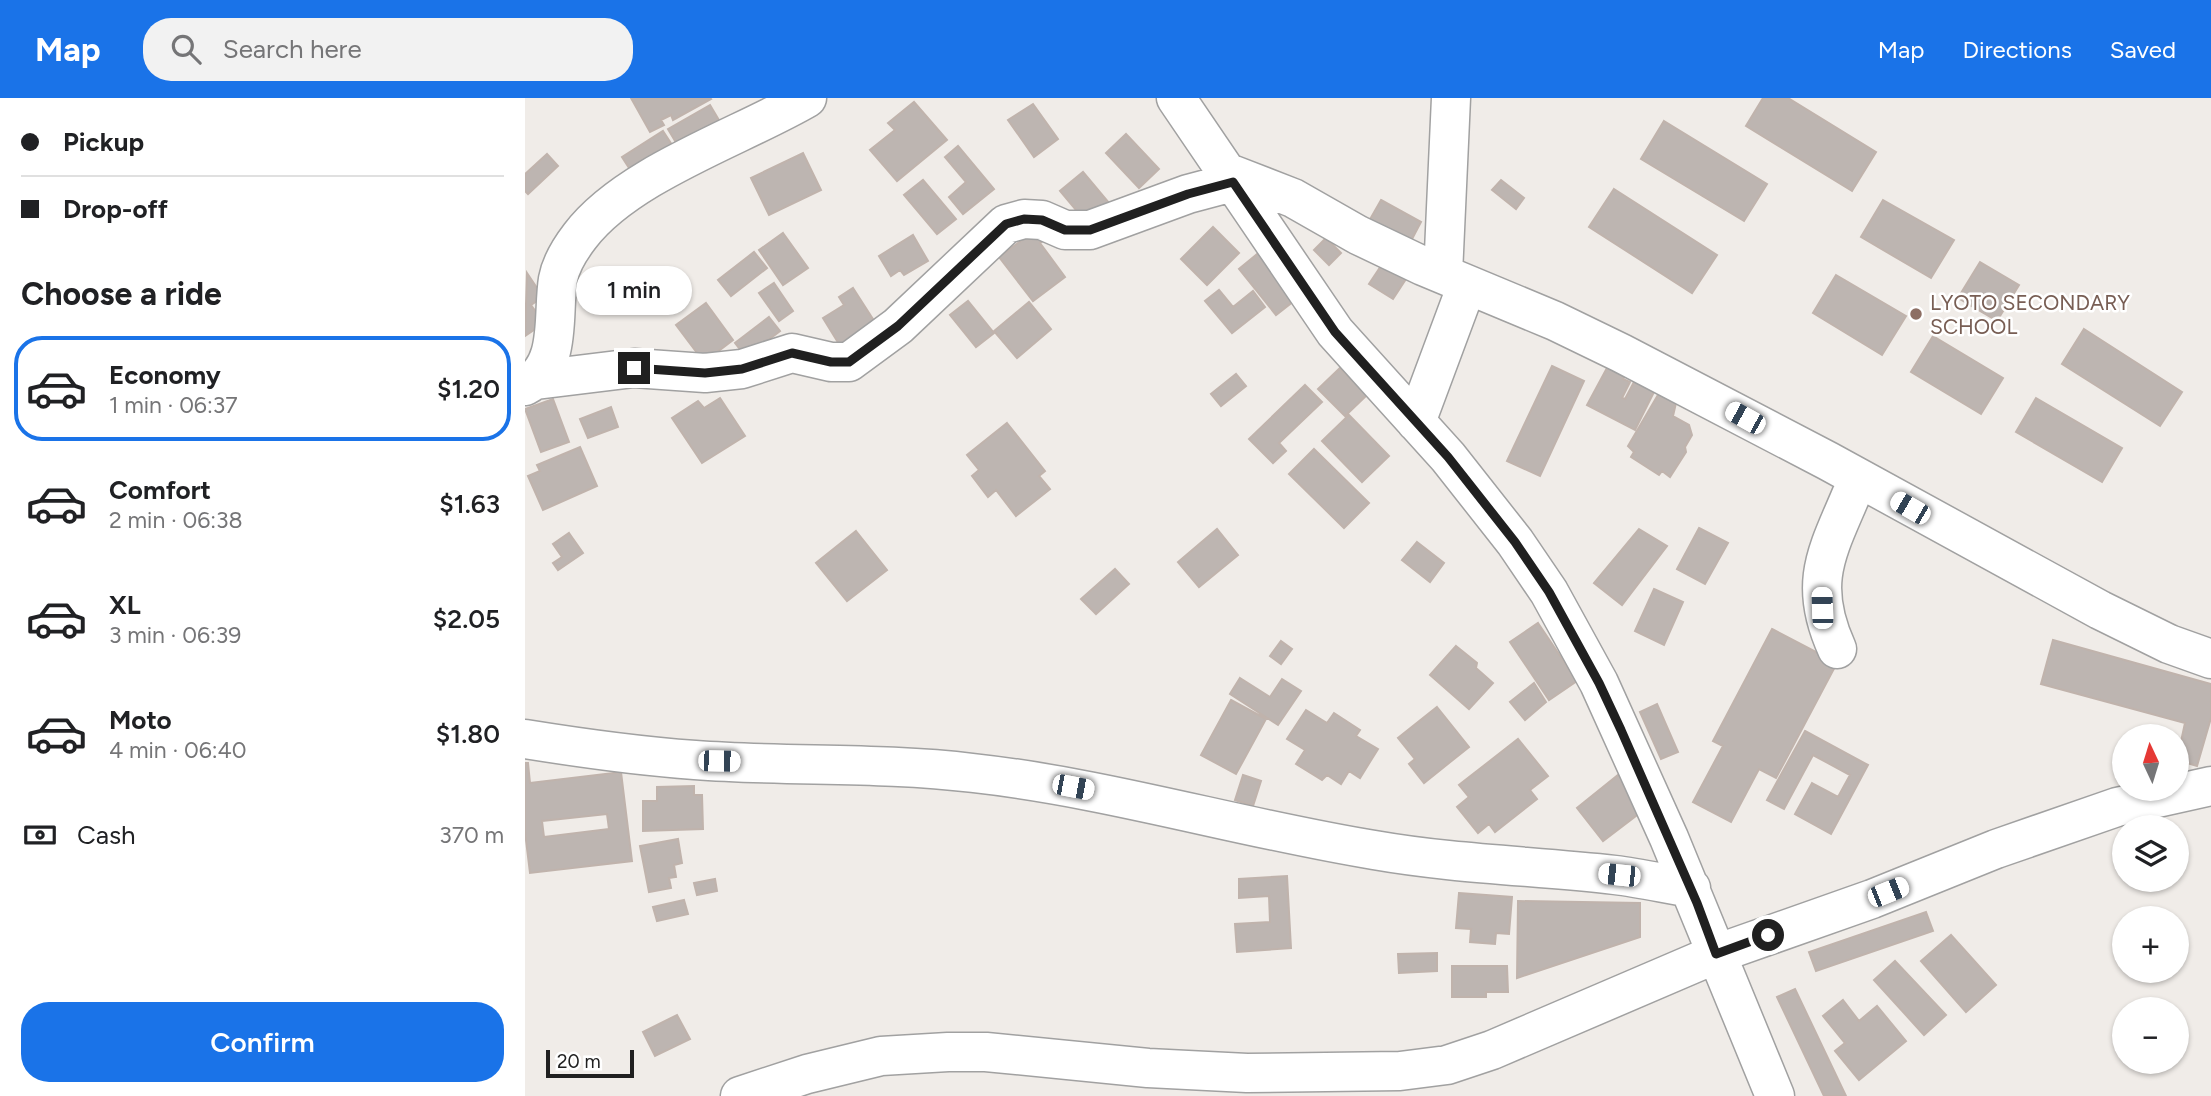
<!DOCTYPE html>
<html lang="en">
<head>
<meta charset="utf-8">
<style>
  :root { --surface:#fff; --page:#f2f2f2; --text:#202124; --muted:#757577; --line:#e0e0e0; --accent:#1a73e8 }
  body { margin:0; font-family:Figtree,sans-serif; background:var(--page); color:var(--text); height:100vh; display:flex; flex-direction:column; font-size:26px; white-space:nowrap }
  * { box-sizing:border-box; margin:0 }
  p { font-size:23px; color:var(--muted) }
  .icon { flex:none; width:38px; height:38px; fill:none; stroke:currentColor; stroke-width:2; stroke-linecap:round; stroke-linejoin:round }
  .map { position:relative; flex:1; overflow:hidden }
  .sheet { display:flex; flex-direction:column; background:var(--surface); width:525px }
  .sheet>* { flex:none }
  .guide { display:grid; align-content:center; height:154px; padding:0 21px; background:var(--surface) }
  .needle { width:46px; rotate:356deg }
  .buttons { position:absolute; left:1587px; top:626px; display:grid; gap:14px }
  .buttons a { display:grid; place-items:center; width:77px; height:77px; border-radius:50%; background:var(--surface); box-shadow:0 2px 5px #0004; font-size:35px }
  .scale { position:absolute; left:21px; bottom:18px; width:88px; box-sizing:border-box; padding-left:7px; border:4px solid #202020; border-top:0; font-size:19px; line-height:24px; white-space:nowrap; color:#202020; -webkit-text-stroke:5px #fff; paint-order:stroke }
  .end { position:absolute; width:32px; height:32px; margin:-16px; border:9px solid #202020; background:#fff; box-shadow:0 0 0 4px #fff }
  .from { border-radius:50% }
  .bubble { position:absolute; height:49px; border-radius:24px; background:var(--surface); box-shadow:0 2px 5px #0004; font-size:23px; font-weight:600; line-height:49px; text-align:center }
  .car { position:absolute; width:21px; height:42px; margin:-21px -10px; border-radius:9px; box-shadow:0 0 5px 2px #0007; background:linear-gradient(#fff 24%,#345 0 40%,#fff 0 76%,#345 0 86%,#fff 0) }
  .guide b { display:flex; align-items:center; gap:24px; height:66px; font-size:26px }
  .guide b+b { border-top:2px solid var(--line) }
  .guide i { width:18px; height:18px; background:var(--text) }
  ul { padding:0; list-style:none }
  li { display:flex; align-items:center; gap:21px; height:105px; margin:0 14px 10px; padding:0 7px; border:4px solid transparent; border-radius:28px }
  li div { flex:1 }
  li b { display:block; font-size:26px }
  li em { font-style:normal; font-weight:600 }
  li.active { border-color:var(--accent) }
  li>.icon { width:63px; height:63px; stroke-width:1.5 }
  h2 { padding:0 21px; font-size:32px; line-height:84px }
  .pay { display:flex; align-items:center; gap:18px; height:77px; padding:0 21px; font-size:26px }
  .pay p { margin-inline-start:auto }
  .cta { display:flex; gap:14px; margin-top:auto; padding:14px 21px }
  .cta a { flex:1; height:80px; border-radius:28px; background:var(--accent); color:#fff; font-size:28px; font-weight:600; line-height:80px; text-align:center }
  header { display:flex; align-items:center; gap:42px; box-sizing:border-box; height:98px; padding:0 35px; background:var(--accent); color:#fff }
  header strong { font-size:33px }
  nav { display:flex; gap:38px; margin-inline-start:auto; font-size:24px }
  .search { width:490px; height:63px; background:var(--page); display:flex; align-items:center; gap:18px; box-sizing:border-box; padding:0 24px; border-radius:28px; color:var(--muted); font-size:26px }
  main { display:flex; flex:1; min-height:0 }
  .map>svg:first-child { display:block }
  .building { fill:#bdb5b1; stroke:#c0b3ac; stroke-width:2; fill-rule:evenodd }
  .lines { fill:none; stroke-linecap:round; stroke-linejoin:round }
  .minor-casing { stroke:#a1a1a1; stroke-width:41 }
  .minor { stroke:#fff; stroke-width:38 }
  .route { stroke:#202020; stroke-width:9 }
  .education-dot { fill:#8d6e63; stroke:#fff; stroke-width:2.5 }
  .labels { text-anchor:middle; dominant-baseline:central; stroke-width:5; stroke-linejoin:round; paint-order:stroke }
  .education-label { font-size:21px; fill:#785e54; stroke:#fff; text-anchor:start }
</style>
</head>
<body>
<header>
<strong>Map</strong>
<div class="search"><svg class="icon" aria-label="search" viewBox="0 0 24 24"><circle cx="10" cy="10" r="6"/><path d="M15 15l6 6"/></svg>Search here</div>
<nav><a>Map</a><a>Directions</a><a>Saved</a></nav>
</header>
<main>
<section class="sheet">
<div class="guide">
<b><i class="from"></i>Pickup</b>
<b><i></i>Drop-off</b>
</div>
<h2>Choose a ride</h2>
<ul>
<li class="active"><svg class="icon" aria-label="car" viewBox="0 0 24 24"><path d="M5 17H2v-5l4-1 3-4h7l3 4 3 1v5h-3M9 17h6M6 11h13"/><circle cx="7" cy="17" r="2"/><circle cx="17" cy="17" r="2"/></svg><div><b>Economy</b><p>1 min · 06:37</p></div><em>$1.20</em></li>
<li><svg class="icon" aria-label="car" viewBox="0 0 24 24"><path d="M5 17H2v-5l4-1 3-4h7l3 4 3 1v5h-3M9 17h6M6 11h13"/><circle cx="7" cy="17" r="2"/><circle cx="17" cy="17" r="2"/></svg><div><b>Comfort</b><p>2 min · 06:38</p></div><em>$1.63</em></li>
<li><svg class="icon" aria-label="car" viewBox="0 0 24 24"><path d="M5 17H2v-5l4-1 3-4h7l3 4 3 1v5h-3M9 17h6M6 11h13"/><circle cx="7" cy="17" r="2"/><circle cx="17" cy="17" r="2"/></svg><div><b>XL</b><p>3 min · 06:39</p></div><em>$2.05</em></li>
<li><svg class="icon" aria-label="car" viewBox="0 0 24 24"><path d="M5 17H2v-5l4-1 3-4h7l3 4 3 1v5h-3M9 17h6M6 11h13"/><circle cx="7" cy="17" r="2"/><circle cx="17" cy="17" r="2"/></svg><div><b>Moto</b><p>4 min · 06:40</p></div><em>$1.80</em></li>
</ul>
<div class="pay"><svg class="icon" aria-label="cash" viewBox="0 0 24 24"><path d="M3 7h18v10H3z"/><circle cx="12" cy="12" r="2"/></svg>Cash<p>370 m</p></div>
<div class="cta"><a>Confirm</a></div>
</section>
<div class="map">
<svg width="1686" height="998" viewBox="0 0 1686 998">
  <rect width="100%" height="100%" fill="#f0ece8"/>
  <path class="building" d="M 106,0 L 185,0 L 186,1 L 148,22 L 146,17 L 136,22 L 139,27 L 125,34 Z
    M 1238,0 L 1263,0 L 1351,54 L 1327,93 L 1221,28 Z
    M 389,4 L 422,42 L 372,83 L 345,52 L 370,32 L 363,25 Z
    M 508,6 L 533,41 L 509,59 L 483,22 Z
    M 185,7 L 195,24 L 153,48 L 143,31 Z
    M 1139,23 L 1242,86 L 1219,123 L 1116,61 Z
    M 138,33 L 149,50 L 108,76 L 97,59 Z
    M 601,36 L 634,71 L 614,90 L 581,55 Z
    M 433,48 L 469,91 L 438,116 L 424,99 L 441,84 L 420,59 Z
    M 278,55 L 296,92 L 244,117 L 226,80 Z
    M 22,56 L 33,68 L 3,96 L 0,93 L 0,76 Z
    M 558,74 L 585,106 L 562,125 L 535,93 Z
    M 398,82 L 431,121 L 412,136 L 379,97 Z
    M 976,82 L 999,100 L 991,111 L 967,92 Z
    M 1089,91 L 1192,157 L 1167,195 L 1064,129 Z
    M 856,102 L 896,124 L 885,145 L 844,123 Z
    M 1358,102 L 1429,142 L 1406,180 L 1336,139 Z
    M 515,129 L 523,140 L 515,145 L 540,179 L 508,203 L 474,159 Z
    M 688,129 L 714,155 L 682,187 L 656,161 Z
    M 258,135 L 283,170 L 258,187 L 234,152 Z
    M 388,137 L 403,163 L 379,177 L 375,172 L 366,178 L 354,158 Z
    M 801,140 L 816,155 L 804,167 L 789,152 Z
    M 737,152 L 774,199 L 751,217 L 714,171 Z
    M 229,154 L 242,170 L 206,198 L 193,182 Z
    M 1455,164 L 1494,187 L 1472,223 L 1433,200 Z
    M 858,165 L 881,181 L 868,201 L 844,186 Z
    M 2,175 L 18,199 L 6,207 L 19,225 L 0,238 Z
    M 1311,177 L 1381,218 L 1357,257 L 1288,215 Z
    M 249,185 L 268,213 L 254,223 L 234,195 Z
    M 328,190 L 353,229 L 317,251 L 298,220 L 319,207 L 314,199 Z
    M 694,192 L 708,209 L 728,193 L 740,209 L 707,235 L 680,203 Z
    M 443,203 L 469,235 L 451,249 L 425,217 Z
    M 504,204 L 526,231 L 492,260 L 469,233 Z
    M 181,205 L 208,242 L 179,264 L 151,227 Z
    M 244,219 L 255,233 L 221,259 L 210,245 Z
    M 1559,231 L 1657,294 L 1635,328 L 1537,266 Z
    M 1408,238 L 1478,280 L 1456,316 L 1386,274 Z
    M 1027,268 L 1059,283 L 1015,378 L 982,363 Z
    M 1083,268 L 1101,277 L 1098,281 L 1105,284 L 1097,300 L 1100,301 L 1110,282 L 1130,292 L 1110,332 L 1062,307 Z
    M 815,270 L 842,297 L 820,318 L 793,291 Z
    M 711,276 L 721,288 L 696,308 L 686,296 Z
    M 780,287 L 797,304 L 754,345 L 761,353 L 748,365 L 724,341 Z
    M 1134,295 L 1151,305 L 1148,318 L 1164,327 L 1167,337 L 1160,349 L 1161,354 L 1145,379 L 1137,373 L 1134,377 L 1106,359 L 1109,354 L 1103,348 Z
    M 195,300 L 220,338 L 177,365 L 147,320 L 173,303 L 179,310 Z
    M 1511,300 L 1597,350 L 1577,384 L 1491,334 Z
    M 28,301 L 44,344 L 16,354 L 0,311 Z
    M 86,309 L 93,329 L 63,340 L 55,321 Z
    M 824,317 L 864,358 L 837,384 L 797,343 Z
    M 482,325 L 520,373 L 514,378 L 525,391 L 491,418 L 471,392 L 463,399 L 447,378 L 454,372 L 442,357 Z
    M 55,349 L 72,388 L 18,412 L 3,378 L 15,373 L 12,367 Z
    M 789,351 L 844,405 L 819,430 L 764,376 Z
    M 1174,430 L 1203,445 L 1180,486 L 1152,471 Z
    M 692,431 L 713,457 L 674,489 L 653,464 Z
    M 1114,431 L 1142,448 L 1097,507 L 1069,485 Z
    M 331,433 L 362,472 L 322,503 L 291,465 Z
    M 44,435 L 58,455 L 33,472 L 28,465 L 37,459 L 28,446 Z
    M 892,444 L 919,465 L 905,484 L 877,462 Z
    M 590,471 L 604,486 L 571,516 L 556,501 Z
    M 1129,491 L 1158,504 L 1139,547 L 1110,533 Z
    M 1013,525 L 1052,583 L 1024,602 L 985,544 Z
    M 1247,531 L 1312,565 L 1251,680 L 1234,671 L 1206,724 L 1168,704 L 1198,648 L 1188,643 Z
    M 1528,542 L 1686,586 L 1686,620 L 1672,668 L 1652,662 L 1660,625 L 1516,586 Z
    M 756,543 L 767,551 L 756,566 L 745,558 Z
    M 931,548 L 952,565 L 951,570 L 968,585 L 944,611 L 905,577 Z
    M 715,580 L 745,599 L 757,581 L 776,593 L 753,627 L 705,596 Z
    M 1009,585 L 1021,604 L 1000,622 L 985,604 Z
    M 706,602 L 741,621 L 711,676 L 676,657 Z
    M 1132,606 L 1153,654 L 1136,661 L 1115,614 Z
    M 912,609 L 944,649 L 899,685 L 884,666 L 890,661 L 873,640 Z
    M 781,612 L 802,625 L 809,615 L 835,632 L 831,638 L 853,651 L 835,680 L 824,673 L 816,686 L 802,677 L 797,682 L 771,666 L 780,652 L 762,641 Z
    M 1280,633 L 1343,667 L 1306,736 L 1270,716 L 1287,685 L 1313,699 L 1325,677 L 1288,657 L 1259,711 L 1242,702 Z
    M 993,641 L 1023,678 L 1005,692 L 1012,701 L 970,734 L 964,726 L 953,735 L 932,709 L 944,699 L 934,687 Z
    M 0,665 L 3,665 L 5,685 L 96,674 L 107,763 L 5,775 L 0,734 ZM 82,716 L 84,731 L 19,739 L 17,723 Z
    M 718,677 L 736,683 L 728,708 L 710,702 Z
    M 1093,677 L 1120,711 L 1078,743 L 1052,710 Z
    M 169,688 L 169,697 L 177,697 L 178,731 L 118,733 L 118,703 L 132,703 L 132,689 Z
    M 153,741 L 157,765 L 149,767 L 151,779 L 144,780 L 146,790 L 124,794 L 115,748 Z
    M 762,778 L 766,850 L 712,854 L 710,826 L 745,824 L 744,798 L 714,800 L 714,781 Z
    M 190,781 L 192,793 L 172,797 L 169,785 Z
    M 934,795 L 987,799 L 984,836 L 971,835 L 970,846 L 945,844 L 946,831 L 931,830 Z
    M 159,802 L 163,816 L 132,823 L 128,809 Z
    M 993,803 L 1115,805 L 1115,839 L 992,880 Z
    M 1401,814 L 1408,833 L 1291,873 L 1284,854 Z
    M 1426,837 L 1471,887 L 1441,914 L 1396,863 Z
    M 912,855 L 912,873 L 874,875 L 873,856 Z
    M 1370,863 L 1421,917 L 1399,937 L 1349,882 Z
    M 927,868 L 982,868 L 983,894 L 961,894 L 961,899 L 927,899 Z
    M 1270,891 L 1321,998 L 1299,998 L 1252,899 Z
    M 1318,902 L 1334,923 L 1352,908 L 1381,943 L 1334,982 L 1310,953 L 1320,945 L 1298,918 Z
    M 152,917 L 165,941 L 130,958 L 118,934 Z"/>
  <g class="lines">
    <g class="minor-casing">
      <path id="minor" d="M 651,0 L 810,234 L 923,359 L 990,444 L 1024,494 L 1074,585 L 1144,740 L 1250,998
        M 701,74 L 768,100 L 833,137 L 898,168 L 1030,223 L 1096,255 L 1303,363 L 1575,512 L 1644,546 L 1686,561
        M 918,176 L 926,0
        M 11,282 L 109,270 L 180,275 L 217,271 L 267,255 L 306,264 L 324,264 L 373,228 L 481,126 L 499,121 L 517,122 L 540,132 L 565,132 L 663,96 L 708,84
        M 0,288 C 38,268 27,217 33,181 C 36,165 45,151 55,138 C 102,76 215,39 282,0
        M 891,324 L 942,187
        M 1312,551 C 1279,479 1307,447 1333,380
        M 0,641 C 56,650 113,658 170,662 C 263,669 355,664 448,675 C 584,690 714,730 849,752 C 929,766 1010,768 1090,777 C 1115,780 1141,786 1166,790
        M 215,998 L 282,976 L 356,958 L 423,954 L 461,954 L 623,970 L 722,975 L 875,973 L 922,967 L 967,952 L 1191,856 L 1347,801 L 1471,751 L 1592,709 L 1686,688"/>
    </g>
    <use href="#minor" class="minor"/>
  </g>
  <g class="lines">
    <path class="route" d="M 109,270 L 180,275 L 217,271 L 267,255 L 306,264 L 324,264 L 373,228 L 481,126 L 499,121 L 517,122 L 540,132 L 565,132 L 663,96 L 708,84 L 810,234 L 923,359 L 990,444 L 1024,494 L 1074,585 L 1096,632 L 1172,805 L 1191,856 L 1243,837"/>
  </g>
  <circle class="education-dot" cx="1391" cy="216" r="7"/>
  <g class="labels">
    <g class="education-label">
      <text x="1405" y="204">LYOTO SECONDARY<tspan x="1405" dy="24">SCHOOL</tspan></text>
    </g>
  </g>
</svg>
<div class="buttons">
<a><svg class="needle" viewBox="-14 -14 28 28"><path d="M0-13l5 13h-10z" fill="#e53935"/><path d="M0 13l5-13h-10z" fill="#757577"/></svg></a>
<a><svg class="icon" aria-label="layers" viewBox="0 0 24 24"><path d="M12 4l9 5-9 5-9-5zM3 14l9 5 9-5"/></svg></a>
<a>+</a>
<a>−</a>
</div>
<div class="scale">20 m</div>
<i class="end from" style="left:1243px;top:837px"></i>
<i class="end" style="left:109px;top:270px"></i>
<div class="bubble" style="left:51px;top:168px;width:116px">1 min</div>
<i class="car" style="left:1220px;top:320px;rotate:299deg"></i>
<i class="car" style="left:1385px;top:410px;rotate:300deg"></i>
<i class="car" style="left:1297px;top:510px;rotate:358deg"></i>
<i class="car" style="left:194px;top:663px;rotate:91deg"></i>
<i class="car" style="left:548px;top:689px;rotate:101deg"></i>
<i class="car" style="left:1094px;top:777px;rotate:276deg"></i>
<i class="car" style="left:1363px;top:794px;rotate:68deg"></i>
</div>
</main>
</body>
</html>
